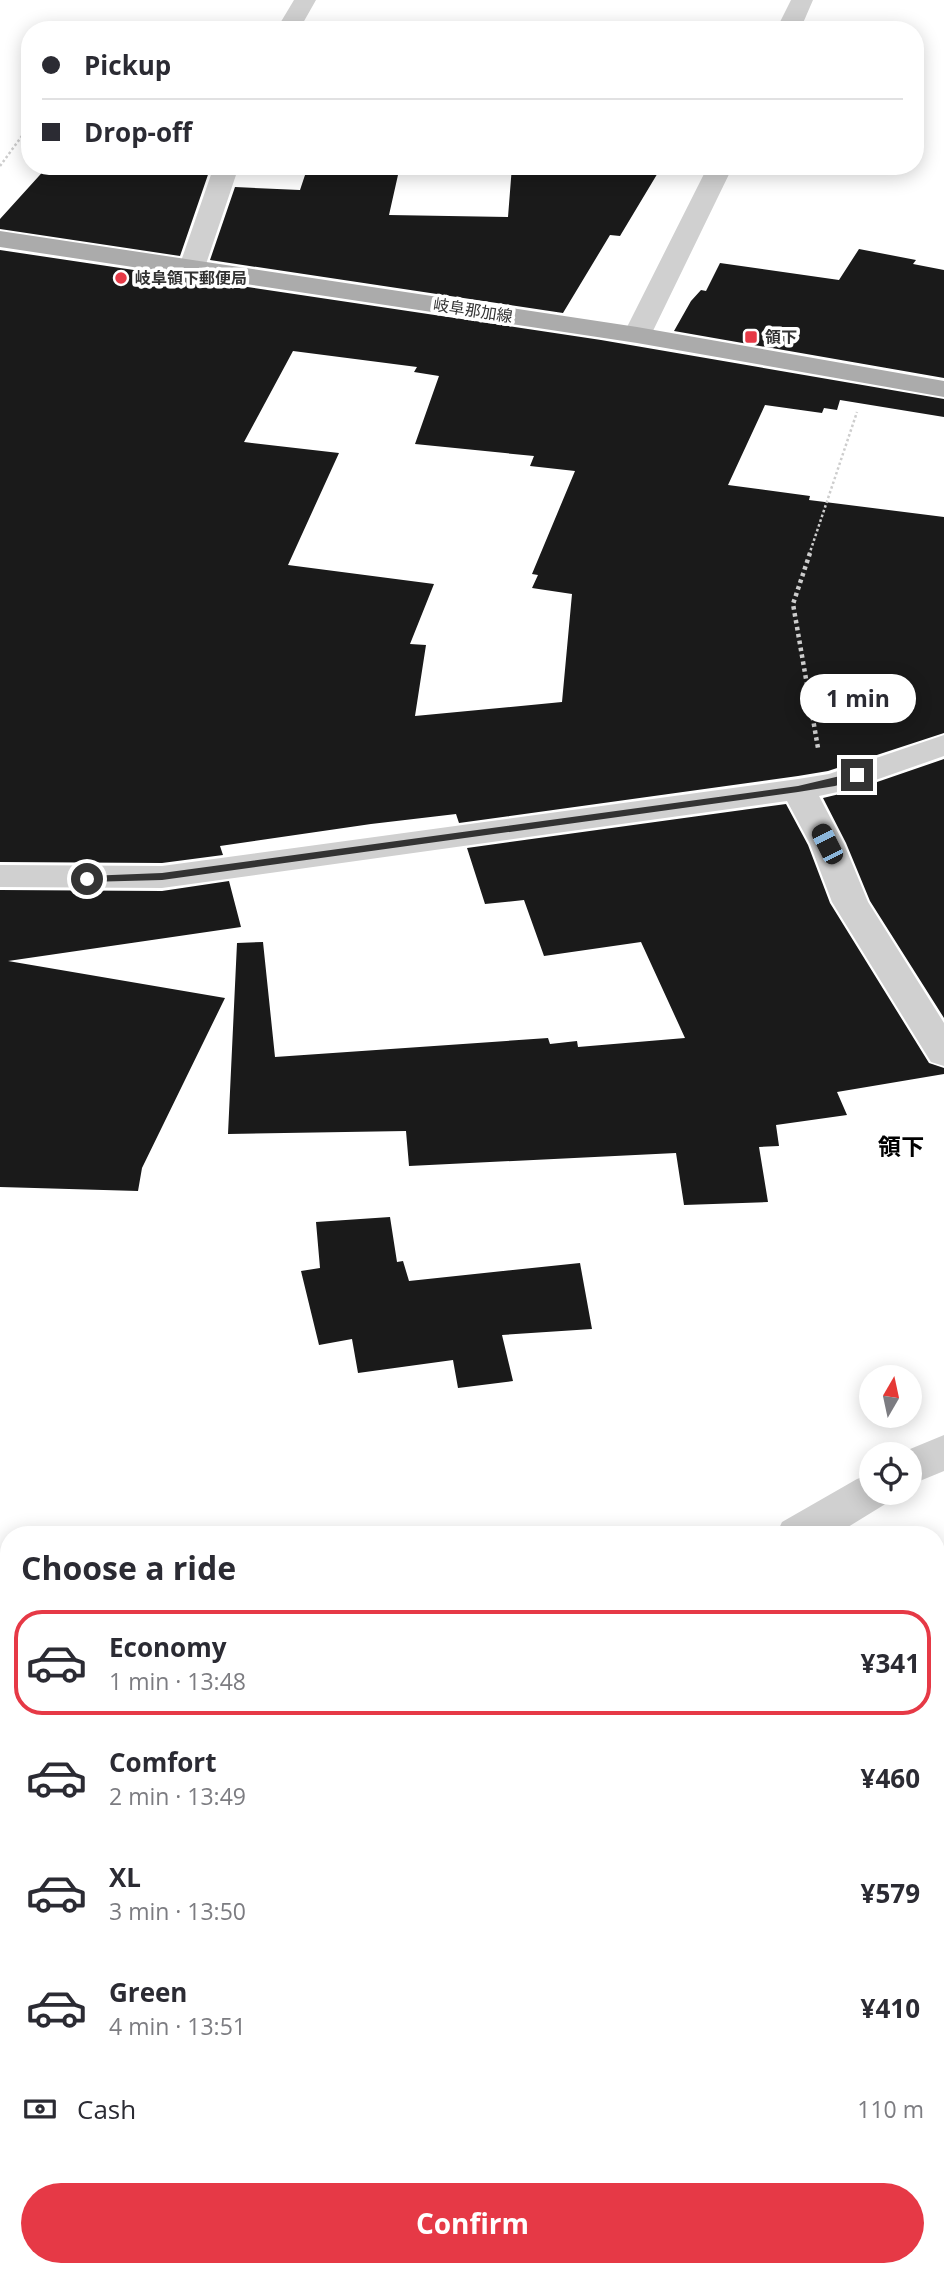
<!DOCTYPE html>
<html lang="en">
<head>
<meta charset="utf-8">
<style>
  :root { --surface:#fff; --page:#f2f2f3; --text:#2b2b33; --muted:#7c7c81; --line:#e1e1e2; --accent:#e63946 }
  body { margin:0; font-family:"Open Sans","Noto Sans JP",sans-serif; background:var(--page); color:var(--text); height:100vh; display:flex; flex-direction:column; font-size:26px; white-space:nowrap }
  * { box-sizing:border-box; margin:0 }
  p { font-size:23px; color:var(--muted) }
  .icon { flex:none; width:38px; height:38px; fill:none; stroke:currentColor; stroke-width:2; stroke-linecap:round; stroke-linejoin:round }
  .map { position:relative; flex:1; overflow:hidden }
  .side { position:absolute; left:0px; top:1526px; width:945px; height:751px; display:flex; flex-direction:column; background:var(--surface); border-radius:28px 28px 0 0; box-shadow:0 4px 18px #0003 }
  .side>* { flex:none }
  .top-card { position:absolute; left:21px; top:21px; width:903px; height:154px; border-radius:28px; box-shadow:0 4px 18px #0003; display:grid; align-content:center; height:154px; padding:0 21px; background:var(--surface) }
  .needle { width:46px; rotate:9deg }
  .fabs { position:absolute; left:859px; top:1365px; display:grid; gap:14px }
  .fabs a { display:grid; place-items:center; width:63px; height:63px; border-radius:50%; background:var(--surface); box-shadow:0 4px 18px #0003; font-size:35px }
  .end { position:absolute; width:32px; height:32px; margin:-16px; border:9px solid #333; background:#fff; box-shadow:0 0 0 4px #fff }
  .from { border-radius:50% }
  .bubble { position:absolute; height:49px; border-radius:24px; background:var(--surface); box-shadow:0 4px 18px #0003; font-size:23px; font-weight:700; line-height:49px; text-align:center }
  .car { position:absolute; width:21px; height:42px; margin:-21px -10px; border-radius:9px; box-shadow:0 0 5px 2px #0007; background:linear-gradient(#222 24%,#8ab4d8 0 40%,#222 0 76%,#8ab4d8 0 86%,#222 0) }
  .top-card b { display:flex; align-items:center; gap:24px; height:66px; font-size:26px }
  .top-card b+b { border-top:2px solid var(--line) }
  .top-card i { width:18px; height:18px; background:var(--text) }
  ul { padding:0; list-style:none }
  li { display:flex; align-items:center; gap:21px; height:105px; margin:0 14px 10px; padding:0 7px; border:4px solid transparent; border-radius:28px }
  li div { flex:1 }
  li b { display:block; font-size:26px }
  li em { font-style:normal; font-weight:700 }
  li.active { border-color:var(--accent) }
  li>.icon { width:63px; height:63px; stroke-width:1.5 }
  h2 { padding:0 21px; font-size:32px; line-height:84px }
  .pay { display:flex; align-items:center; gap:18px; height:77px; padding:0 21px; font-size:26px }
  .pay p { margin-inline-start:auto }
  .cta { display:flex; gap:14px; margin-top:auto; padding:14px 21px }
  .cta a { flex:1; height:80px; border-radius:42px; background:var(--accent); color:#fff; font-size:28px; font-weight:700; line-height:80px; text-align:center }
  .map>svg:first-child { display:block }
  .water { fill:#cfe2ee }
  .building { fill:#1a1a1a; fill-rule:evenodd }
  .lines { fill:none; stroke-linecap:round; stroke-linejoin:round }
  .path-far1 { stroke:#cdcdcd; stroke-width:2.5; stroke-dasharray:2.5 2.5; stroke-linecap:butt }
  .path { stroke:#cdcdcd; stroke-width:4.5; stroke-dasharray:3.5 3.5; stroke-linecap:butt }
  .minor { fill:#d0d0d0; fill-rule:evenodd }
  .major { fill:#ababab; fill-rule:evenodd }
  .route { fill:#333 }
  .poi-dot { fill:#e63946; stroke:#fff; stroke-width:2.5 }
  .labels { text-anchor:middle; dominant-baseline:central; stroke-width:7; stroke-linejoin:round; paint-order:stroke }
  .far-poi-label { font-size:16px; font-weight:bold; fill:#333; stroke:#fff; text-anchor:start }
  .far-street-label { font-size:16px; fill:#333; stroke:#fff }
  .quarter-label { font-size:23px; font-weight:bold; fill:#000; stroke:#fff }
</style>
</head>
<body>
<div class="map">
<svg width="944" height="2276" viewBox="0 0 944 2276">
  <rect width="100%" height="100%" fill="#fff"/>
  <path class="water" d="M 936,1682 L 944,1682 L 944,1841 L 936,1841 Z
    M 9,1759 L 9,1970 L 0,1971 L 0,1760 Z"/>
  <path class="building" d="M 48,166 L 211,166 L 180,256 L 0,229 L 0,219 Z
    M 308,166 L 400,166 L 389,215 L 508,217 L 512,166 L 662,166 L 620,236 L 610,235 L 563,313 L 210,260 L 235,187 L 300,190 Z
    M 859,249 L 916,260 L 913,264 L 944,270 L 944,378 L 674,331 L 691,301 L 701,290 L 706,291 L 720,263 L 839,280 Z
    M 0,250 L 601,340 L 944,399 L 944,417 L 840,400 L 837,410 L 824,408 L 822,413 L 765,405 L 728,485 L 810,496 L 809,500 L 944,517 L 944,733 L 828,771 L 798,776 L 459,823 L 456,814 L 371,824 L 220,846 L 223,855 L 162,863 L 0,862 ZM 293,351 L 417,367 L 414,372 L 439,376 L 415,444 L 534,456 L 530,466 L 575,471 L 532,574 L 538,575 L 532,588 L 572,594 L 562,702 L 415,716 L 426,645 L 410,644 L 434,584 L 288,565 L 339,453 L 244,442 Z
    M 944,759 L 944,1018 L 870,901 L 846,843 L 823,798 L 848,792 Z
    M 786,804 L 808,845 L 830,903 L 929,1063 L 944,1068 L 944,1074 L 837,1092 L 847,1115 L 776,1125 L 779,1146 L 759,1147 L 768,1202 L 684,1205 L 676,1153 L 409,1166 L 406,1131 L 228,1134 L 237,943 L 263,942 L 275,1057 L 548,1038 L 550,1044 L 577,1041 L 578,1047 L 685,1038 L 641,942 L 544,956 L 524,900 L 485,904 L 467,848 Z
    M 229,881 L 241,927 L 8,961 L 225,998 L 142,1168 L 138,1191 L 0,1187 L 0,890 L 162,891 Z
    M 390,1217 L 397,1262 L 403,1261 L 409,1281 L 580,1263 L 592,1329 L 502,1335 L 513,1381 L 458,1388 L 453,1360 L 358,1373 L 352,1339 L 319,1345 L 301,1271 L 320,1268 L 316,1222 Z"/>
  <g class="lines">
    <path class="path-far1" d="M 0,166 L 30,125
      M 809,555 L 857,412"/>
    <path class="path" d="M 810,553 L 793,604 L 818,748"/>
    <path class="minor" d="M 294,0 L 316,0 L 299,30 L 276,30 Z
      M 791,0 L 813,0 L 800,30 L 776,30 Z
      M 214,166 L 239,166 L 205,267 L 201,273 L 183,273 L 179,267 Z
      M 708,166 L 733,166 L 651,335 L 647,341 L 627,341 L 623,335 Z
      M 944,735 L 944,756 L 847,790 L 819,796 L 844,844 L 868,902 L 944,1023 L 944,1066 L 931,1062 L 832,902 L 810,844 L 787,801 L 162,888 L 0,887 L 0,865 L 162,866 L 798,779 L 829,774 Z
      M 944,1435 L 944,1471 L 910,1485 L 910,1454 L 898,1454 Z
      M 872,1474 L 872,1493 L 893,1493 L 887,1503 L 835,1535 L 776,1535 L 782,1522 L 857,1479 Z
      M 9,1650 L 9,1688 L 0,1690 L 0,1652 Z
      M 944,2207 L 944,2259 L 936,2262 L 936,2210 Z
      M 206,2268 L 260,2268 L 261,2276 L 207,2276 Z
      M 829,2268 L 895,2268 L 892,2276 L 826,2276 Z"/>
    <path class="major" d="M 0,231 L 637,327 L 944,381 L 944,397 L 637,343 L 0,247 Z"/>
  </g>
  <path class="route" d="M 857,772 L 861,778 L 835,786 L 798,792 L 162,880 L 87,882 L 82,879 L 87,876 L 162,873 L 798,786 Z"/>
  <g class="poi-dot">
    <circle cx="121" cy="278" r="7"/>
    <rect x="744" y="330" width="14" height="14" rx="3.5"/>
  </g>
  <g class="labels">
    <g class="far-poi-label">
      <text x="135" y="278">岐阜領下郵便局</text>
      <text x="765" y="337">領下</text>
    </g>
    <g class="far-street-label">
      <text transform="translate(473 310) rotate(9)">岐阜那加線</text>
    </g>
    <g class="quarter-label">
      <text x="901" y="1146">領下</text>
    </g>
  </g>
</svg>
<div class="fabs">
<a><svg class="needle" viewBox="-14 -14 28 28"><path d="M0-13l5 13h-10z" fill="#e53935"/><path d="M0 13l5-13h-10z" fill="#7c7c81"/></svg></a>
<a><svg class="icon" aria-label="locate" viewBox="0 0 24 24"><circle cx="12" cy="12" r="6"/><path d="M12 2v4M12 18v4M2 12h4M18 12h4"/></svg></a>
</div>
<i class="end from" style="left:87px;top:879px"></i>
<i class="end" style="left:857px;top:775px"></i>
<div class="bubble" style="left:800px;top:674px;width:116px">1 min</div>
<i class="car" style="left:827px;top:844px;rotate:333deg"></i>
<div class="top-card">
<b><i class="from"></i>Pickup</b>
<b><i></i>Drop-off</b>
</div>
<section class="side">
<h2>Choose a ride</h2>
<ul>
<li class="active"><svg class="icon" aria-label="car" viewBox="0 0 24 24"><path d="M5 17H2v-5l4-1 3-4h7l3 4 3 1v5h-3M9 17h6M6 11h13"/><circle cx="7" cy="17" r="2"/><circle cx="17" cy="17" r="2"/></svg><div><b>Economy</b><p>1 min · 13:48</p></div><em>¥341</em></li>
<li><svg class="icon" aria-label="car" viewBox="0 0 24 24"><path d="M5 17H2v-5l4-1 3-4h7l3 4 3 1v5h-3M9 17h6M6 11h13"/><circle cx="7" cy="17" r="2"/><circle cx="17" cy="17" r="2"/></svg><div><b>Comfort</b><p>2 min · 13:49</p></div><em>¥460</em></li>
<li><svg class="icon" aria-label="car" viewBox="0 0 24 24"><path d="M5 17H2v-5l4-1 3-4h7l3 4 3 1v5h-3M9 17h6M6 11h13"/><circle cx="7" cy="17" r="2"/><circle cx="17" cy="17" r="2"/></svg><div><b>XL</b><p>3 min · 13:50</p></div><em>¥579</em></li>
<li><svg class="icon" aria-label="car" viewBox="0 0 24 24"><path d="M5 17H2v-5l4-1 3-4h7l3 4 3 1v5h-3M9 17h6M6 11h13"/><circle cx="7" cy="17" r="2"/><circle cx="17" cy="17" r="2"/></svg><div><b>Green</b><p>4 min · 13:51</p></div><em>¥410</em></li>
</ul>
<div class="pay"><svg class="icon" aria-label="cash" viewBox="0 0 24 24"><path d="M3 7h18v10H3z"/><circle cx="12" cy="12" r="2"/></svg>Cash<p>110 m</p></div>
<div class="cta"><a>Confirm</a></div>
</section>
</div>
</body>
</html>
